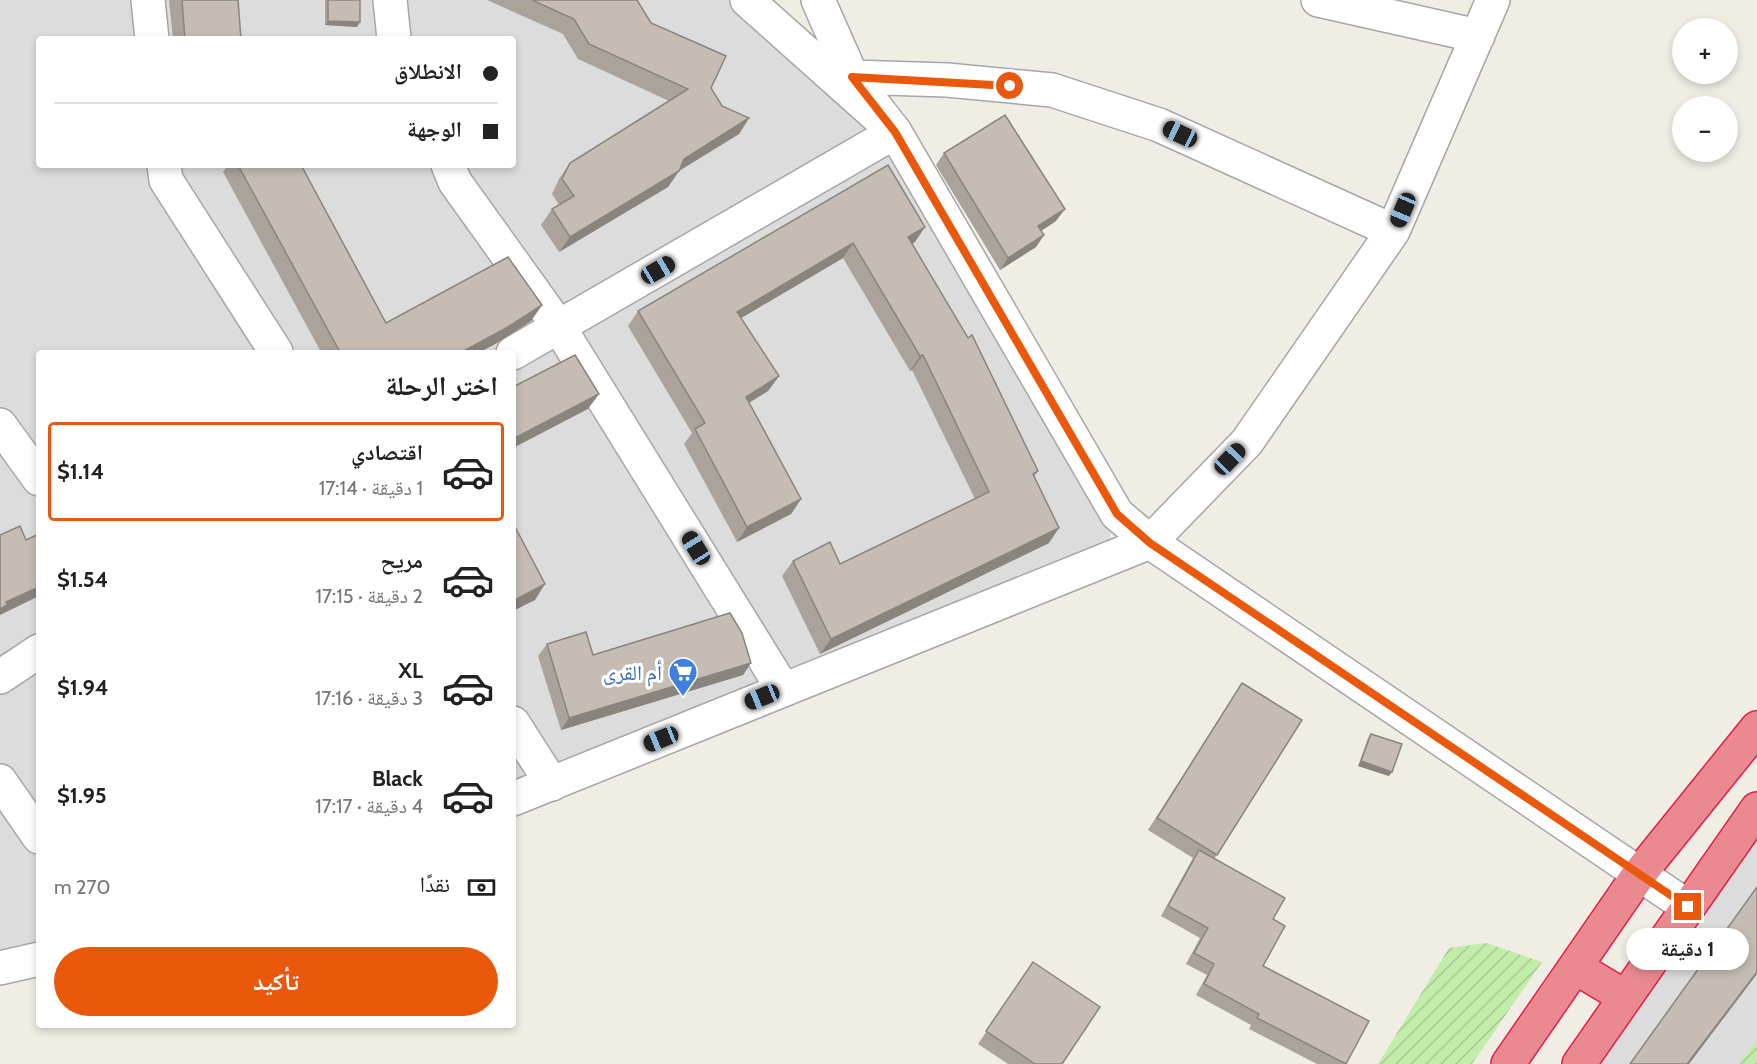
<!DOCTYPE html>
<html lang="ar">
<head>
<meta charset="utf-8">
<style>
  :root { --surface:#fff; --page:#f2f2f2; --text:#222; --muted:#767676; --line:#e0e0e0; --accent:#ea580c }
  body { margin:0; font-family:Cabin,"Noto Naskh Arabic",sans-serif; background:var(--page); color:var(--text); direction:rtl; height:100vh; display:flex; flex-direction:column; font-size:22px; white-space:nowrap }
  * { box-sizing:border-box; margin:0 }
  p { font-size:20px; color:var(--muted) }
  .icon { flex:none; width:33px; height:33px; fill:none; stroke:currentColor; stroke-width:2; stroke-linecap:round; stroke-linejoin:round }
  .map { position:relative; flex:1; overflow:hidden; direction:ltr }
  .details { position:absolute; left:36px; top:350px; width:480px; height:678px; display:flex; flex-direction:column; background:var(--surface); border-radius:6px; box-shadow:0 3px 9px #0003; direction:rtl }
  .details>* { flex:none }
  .guide { position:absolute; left:36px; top:36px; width:480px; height:132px; border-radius:6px; box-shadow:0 3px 9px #0003; direction:rtl; display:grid; align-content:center; height:132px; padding:0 18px; background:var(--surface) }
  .buttons { position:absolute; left:1672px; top:18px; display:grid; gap:12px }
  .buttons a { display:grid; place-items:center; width:66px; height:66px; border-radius:50%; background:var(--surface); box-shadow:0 3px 9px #0003; font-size:30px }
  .end { position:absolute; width:27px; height:27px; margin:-14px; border:8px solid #ea580c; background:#fff; box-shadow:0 0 0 3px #fff }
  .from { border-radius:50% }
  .bubble { position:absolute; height:42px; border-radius:21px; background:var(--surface); box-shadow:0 3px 9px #0003; font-size:20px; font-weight:800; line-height:42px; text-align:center; direction:rtl }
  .car { position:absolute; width:18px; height:36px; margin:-18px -9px; border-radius:8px; box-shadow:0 0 4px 2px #0007; background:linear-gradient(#222 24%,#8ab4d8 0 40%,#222 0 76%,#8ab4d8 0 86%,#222 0) }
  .guide b { display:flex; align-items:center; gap:21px; height:57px; font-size:22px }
  .guide b+b { border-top:2px solid var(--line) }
  .guide i { width:15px; height:15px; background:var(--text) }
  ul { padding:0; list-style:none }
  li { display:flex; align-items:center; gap:18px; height:99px; margin:0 12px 9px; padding:0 6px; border:3px solid transparent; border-radius:6px }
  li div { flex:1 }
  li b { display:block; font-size:22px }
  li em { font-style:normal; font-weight:800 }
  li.active { border-color:var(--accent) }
  li>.icon { width:54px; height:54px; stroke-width:1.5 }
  h2 { padding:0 18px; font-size:27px; line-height:72px }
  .pay { display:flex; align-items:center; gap:15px; height:66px; padding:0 18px; font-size:22px }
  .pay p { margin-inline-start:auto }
  .button { display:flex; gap:12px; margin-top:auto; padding:12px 18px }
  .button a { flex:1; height:69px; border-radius:36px; background:var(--accent); color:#fff; font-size:24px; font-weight:800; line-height:69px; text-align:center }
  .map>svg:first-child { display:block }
  .residential { fill:#dddcdc; fill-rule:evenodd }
  .garden { fill:url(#garden-furrows) }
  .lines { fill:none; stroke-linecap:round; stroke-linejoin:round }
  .street-casing { stroke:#a6a6a6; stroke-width:36 }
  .highway-casing { stroke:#e01f49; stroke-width:36 }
  .street { stroke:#fff; stroke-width:33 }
  .highway { stroke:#ea8a90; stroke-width:33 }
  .wall { fill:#a9a39b }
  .shaded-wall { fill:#8a847e }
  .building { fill:#c5bdb4; stroke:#8a847e; stroke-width:1.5 }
  .route { stroke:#ea580c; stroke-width:8 }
  .labels { text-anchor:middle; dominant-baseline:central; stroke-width:6; stroke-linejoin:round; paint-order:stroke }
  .shop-label { font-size:21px; fill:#366cbe; stroke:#fff; text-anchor:end }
</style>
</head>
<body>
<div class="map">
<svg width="1757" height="1064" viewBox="0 0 1757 1064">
  <defs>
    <pattern id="garden-furrows" width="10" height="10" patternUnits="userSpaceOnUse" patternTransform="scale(1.5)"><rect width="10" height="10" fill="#c1eca9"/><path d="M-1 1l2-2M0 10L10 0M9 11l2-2" fill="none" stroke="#a5ca91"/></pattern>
  </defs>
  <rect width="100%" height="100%" fill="#f0ede4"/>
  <path class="residential" d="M 0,0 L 747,0 L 895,132 L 1117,514 L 1103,560 L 513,799 L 513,352 L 39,352 L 39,958 L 0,965 ZM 39,39 L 513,39 L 513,165 L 39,165 Z
    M 1757,809 L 1757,1064 L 1579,1064 Z"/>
  <path class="garden" d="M 1486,943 L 1542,962 L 1472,1064 L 1378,1064 L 1449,948 Z
    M 1757,1040 L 1757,1064 L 1739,1064 Z"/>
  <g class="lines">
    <g class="street-casing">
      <path id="street" d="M 148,0 L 152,39
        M 390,0 L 394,39
        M 1318,0 L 1478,36
        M 1493,0 L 1393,231 L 1247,442 L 1150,542 L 1688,907
        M 852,77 L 947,80 L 1052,90 L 1159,125 L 1393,231
        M 164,165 L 166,180 L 276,352
        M 448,165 L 455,182 L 559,327 L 783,689
        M 513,353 L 895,132 L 852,77 L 818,0
        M 0,425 L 39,479
        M 0,677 L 39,651
        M 513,723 L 552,784
        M 0,781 L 39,837
        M 513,799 L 1150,542 L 1117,514 L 895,132 L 747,0
        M 0,968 L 39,959"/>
    </g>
    <g class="highway-casing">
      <path id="highway" d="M 1575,967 L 1625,997
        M 1508,1064 L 1640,873 L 1757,728
        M 1579,1064 L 1757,809"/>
    </g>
    <use href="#street" class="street"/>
    <use href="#highway" class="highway"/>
  </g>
  <path class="wall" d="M 169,0 L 238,0 L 241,39 L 173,39 Z
    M 325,0 L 360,0 L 357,27 L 325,25 Z
    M 487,0 L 637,0 L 651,23 L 711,88 L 722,106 L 749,118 L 739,134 L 679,171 L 668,187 L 559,252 L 541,225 L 552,209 L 559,205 L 552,194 L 559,179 L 570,163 L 669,101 L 578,59 L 563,34 Z
    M 944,153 L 1056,221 L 1041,231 L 1044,235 L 1036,247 L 1000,270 L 936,165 Z
    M 228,165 L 301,165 L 386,323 L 542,305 L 531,321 L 497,343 L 480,352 L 321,352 L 223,172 Z
    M 888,165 L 915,242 L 912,244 L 1038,471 L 1034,477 L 1049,543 L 820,654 L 782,576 L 793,561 L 840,564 L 975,499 L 912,370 L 910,371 L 843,258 L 741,318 L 779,376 L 768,391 L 749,403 L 801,499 L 791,514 L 737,542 L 684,444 L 692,433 L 628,326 L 638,311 Z
    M 547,644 L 593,655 L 751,663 L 743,675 L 561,730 L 538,656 Z
    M 1242,683 L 1302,720 L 1214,859 L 1273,919 L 1263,966 L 1346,1064 L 1317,1064 L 1249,1029 L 1251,1025 L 1196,995 L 1207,975 L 1186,964 L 1200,938 L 1161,916 L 1193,858 L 1148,830 Z
    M 1371,734 L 1389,776 L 1358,766 L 1368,738 Z
    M 1033,962 L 1062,1064 L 1008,1064 L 978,1044 Z"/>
  <path class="shaded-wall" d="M 328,21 L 360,22 L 357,27 L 325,25 Z
    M 749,118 L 739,134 L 677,172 L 679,171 L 668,187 L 559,252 L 570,237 L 684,159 Z
    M 1065,209 L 1056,221 L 1030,238 L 1038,226 Z
    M 925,227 L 915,242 L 898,252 L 908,237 Z
    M 1044,235 L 1036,247 L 1000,270 L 1008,258 Z
    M 853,243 L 843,258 L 726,327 L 737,312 Z
    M 542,305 L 531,321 L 497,343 L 480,352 L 462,352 Z
    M 923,355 L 912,370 L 910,371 L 920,356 Z
    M 779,376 L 768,391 L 735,411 L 746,397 Z
    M 599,394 L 588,409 L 513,448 L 513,439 Z
    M 801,499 L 791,514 L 737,542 L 747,527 Z
    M 1059,528 L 1049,543 L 820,654 L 831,639 Z
    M 545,584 L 535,600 L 513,611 L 513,601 Z
    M 39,587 L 39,596 L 0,615 L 0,609 L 6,602 Z
    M 751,663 L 743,675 L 561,730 L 569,718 Z
    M 1361,761 L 1392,772 L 1389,776 L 1358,766 Z
    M 1757,972 L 1757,974 L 1689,1064 L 1687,1064 Z"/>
  <path class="building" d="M 182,0 L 238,0 L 241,39 L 185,39 Z
    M 328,0 L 360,0 L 360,22 L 328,21 Z
    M 532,0 L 637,0 L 651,23 L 726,56 L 711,88 L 722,106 L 749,118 L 684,159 L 679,171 L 570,237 L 552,209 L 574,196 L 562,179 L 570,163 L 688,89 L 589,44 L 574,19 Z
    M 1005,115 L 1065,209 L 1038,226 L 1044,235 L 1008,258 L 944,153 Z
    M 238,165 L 301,165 L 386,323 L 508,257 L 542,305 L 508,327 L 462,352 L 340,352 Z
    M 888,165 L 925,227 L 908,237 L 968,338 L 972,335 L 1038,471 L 1033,474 L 1059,528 L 831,639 L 793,561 L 830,542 L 840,564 L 989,492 L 923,355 L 920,356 L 853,243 L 737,312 L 779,376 L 746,397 L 801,499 L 747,527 L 695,429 L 705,423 L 638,311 Z
    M 575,355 L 599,394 L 513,439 L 513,387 Z
    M 513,523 L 545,584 L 513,601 Z
    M 20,526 L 26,540 L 39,534 L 39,587 L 6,602 L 7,605 L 0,609 L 0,535 Z
    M 730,613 L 742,633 L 751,663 L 569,718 L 547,644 L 586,632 L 593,655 Z
    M 1242,683 L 1302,720 L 1217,855 L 1157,818 Z
    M 1371,734 L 1402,744 L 1392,772 L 1361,761 Z
    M 1199,850 L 1285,898 L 1273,919 L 1285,926 L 1263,966 L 1369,1021 L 1346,1064 L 1257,1018 L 1259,1014 L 1204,984 L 1214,964 L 1194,953 L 1208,928 L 1168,906 Z
    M 1757,887 L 1757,972 L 1687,1064 L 1630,1064 Z
    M 1033,962 L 1100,1007 L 1062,1064 L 1035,1064 L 986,1031 Z"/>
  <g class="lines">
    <path class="route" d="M 1010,86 L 852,77 L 895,132 L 1117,514 L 1150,543 L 1688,907"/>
  </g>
  <defs>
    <g id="supermarket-pin" transform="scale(1.5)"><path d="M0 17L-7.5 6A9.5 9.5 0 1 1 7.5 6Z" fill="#3f7fe0" stroke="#fff"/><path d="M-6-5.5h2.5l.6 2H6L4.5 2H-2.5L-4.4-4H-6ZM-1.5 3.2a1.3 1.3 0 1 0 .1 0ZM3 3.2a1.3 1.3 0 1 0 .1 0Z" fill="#fff"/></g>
  </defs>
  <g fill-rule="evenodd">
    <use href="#supermarket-pin" x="683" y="672"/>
  </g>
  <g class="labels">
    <g class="shop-label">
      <text x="662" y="672">أم القرى</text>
    </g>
  </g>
</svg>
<div class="buttons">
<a>+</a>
<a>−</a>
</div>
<i class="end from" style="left:1010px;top:86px"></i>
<i class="end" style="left:1688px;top:907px"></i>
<div class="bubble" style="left:1626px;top:928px;width:123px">1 دقيقة</div>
<i class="car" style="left:1180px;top:134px;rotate:295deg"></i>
<i class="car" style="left:1403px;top:210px;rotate:203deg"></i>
<i class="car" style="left:658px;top:270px;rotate:60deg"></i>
<i class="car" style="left:1230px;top:459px;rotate:44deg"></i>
<i class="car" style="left:696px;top:548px;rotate:328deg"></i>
<i class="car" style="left:762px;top:697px;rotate:248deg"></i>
<i class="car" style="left:661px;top:739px;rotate:248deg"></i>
<div class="guide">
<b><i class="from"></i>الانطلاق</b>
<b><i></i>الوجهة</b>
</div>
<section class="details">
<h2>اختر الرحلة</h2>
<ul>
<li class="active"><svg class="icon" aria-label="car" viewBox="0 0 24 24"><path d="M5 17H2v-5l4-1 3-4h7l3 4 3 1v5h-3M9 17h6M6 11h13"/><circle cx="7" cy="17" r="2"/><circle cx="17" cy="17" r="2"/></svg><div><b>اقتصادي</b><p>1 دقيقة · 17:14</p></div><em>$1.14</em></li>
<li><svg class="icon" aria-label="car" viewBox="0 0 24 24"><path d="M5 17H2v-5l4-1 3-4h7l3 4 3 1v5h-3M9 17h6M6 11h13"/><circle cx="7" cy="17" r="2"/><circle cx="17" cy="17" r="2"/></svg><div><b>مريح</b><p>2 دقيقة · 17:15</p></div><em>$1.54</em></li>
<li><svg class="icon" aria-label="car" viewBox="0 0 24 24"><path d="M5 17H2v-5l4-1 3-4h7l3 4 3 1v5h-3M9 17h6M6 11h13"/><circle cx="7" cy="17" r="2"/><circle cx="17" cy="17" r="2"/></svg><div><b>XL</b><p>3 دقيقة · 17:16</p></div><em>$1.94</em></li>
<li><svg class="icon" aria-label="car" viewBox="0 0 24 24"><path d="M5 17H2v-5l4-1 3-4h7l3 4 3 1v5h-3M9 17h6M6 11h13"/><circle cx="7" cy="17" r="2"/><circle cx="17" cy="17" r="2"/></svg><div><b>Black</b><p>4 دقيقة · 17:17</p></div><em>$1.95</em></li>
</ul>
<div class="pay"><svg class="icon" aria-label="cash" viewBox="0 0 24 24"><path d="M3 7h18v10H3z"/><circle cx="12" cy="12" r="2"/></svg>نقدًا<p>270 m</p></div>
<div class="button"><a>تأكيد</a></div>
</section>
</div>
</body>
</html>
